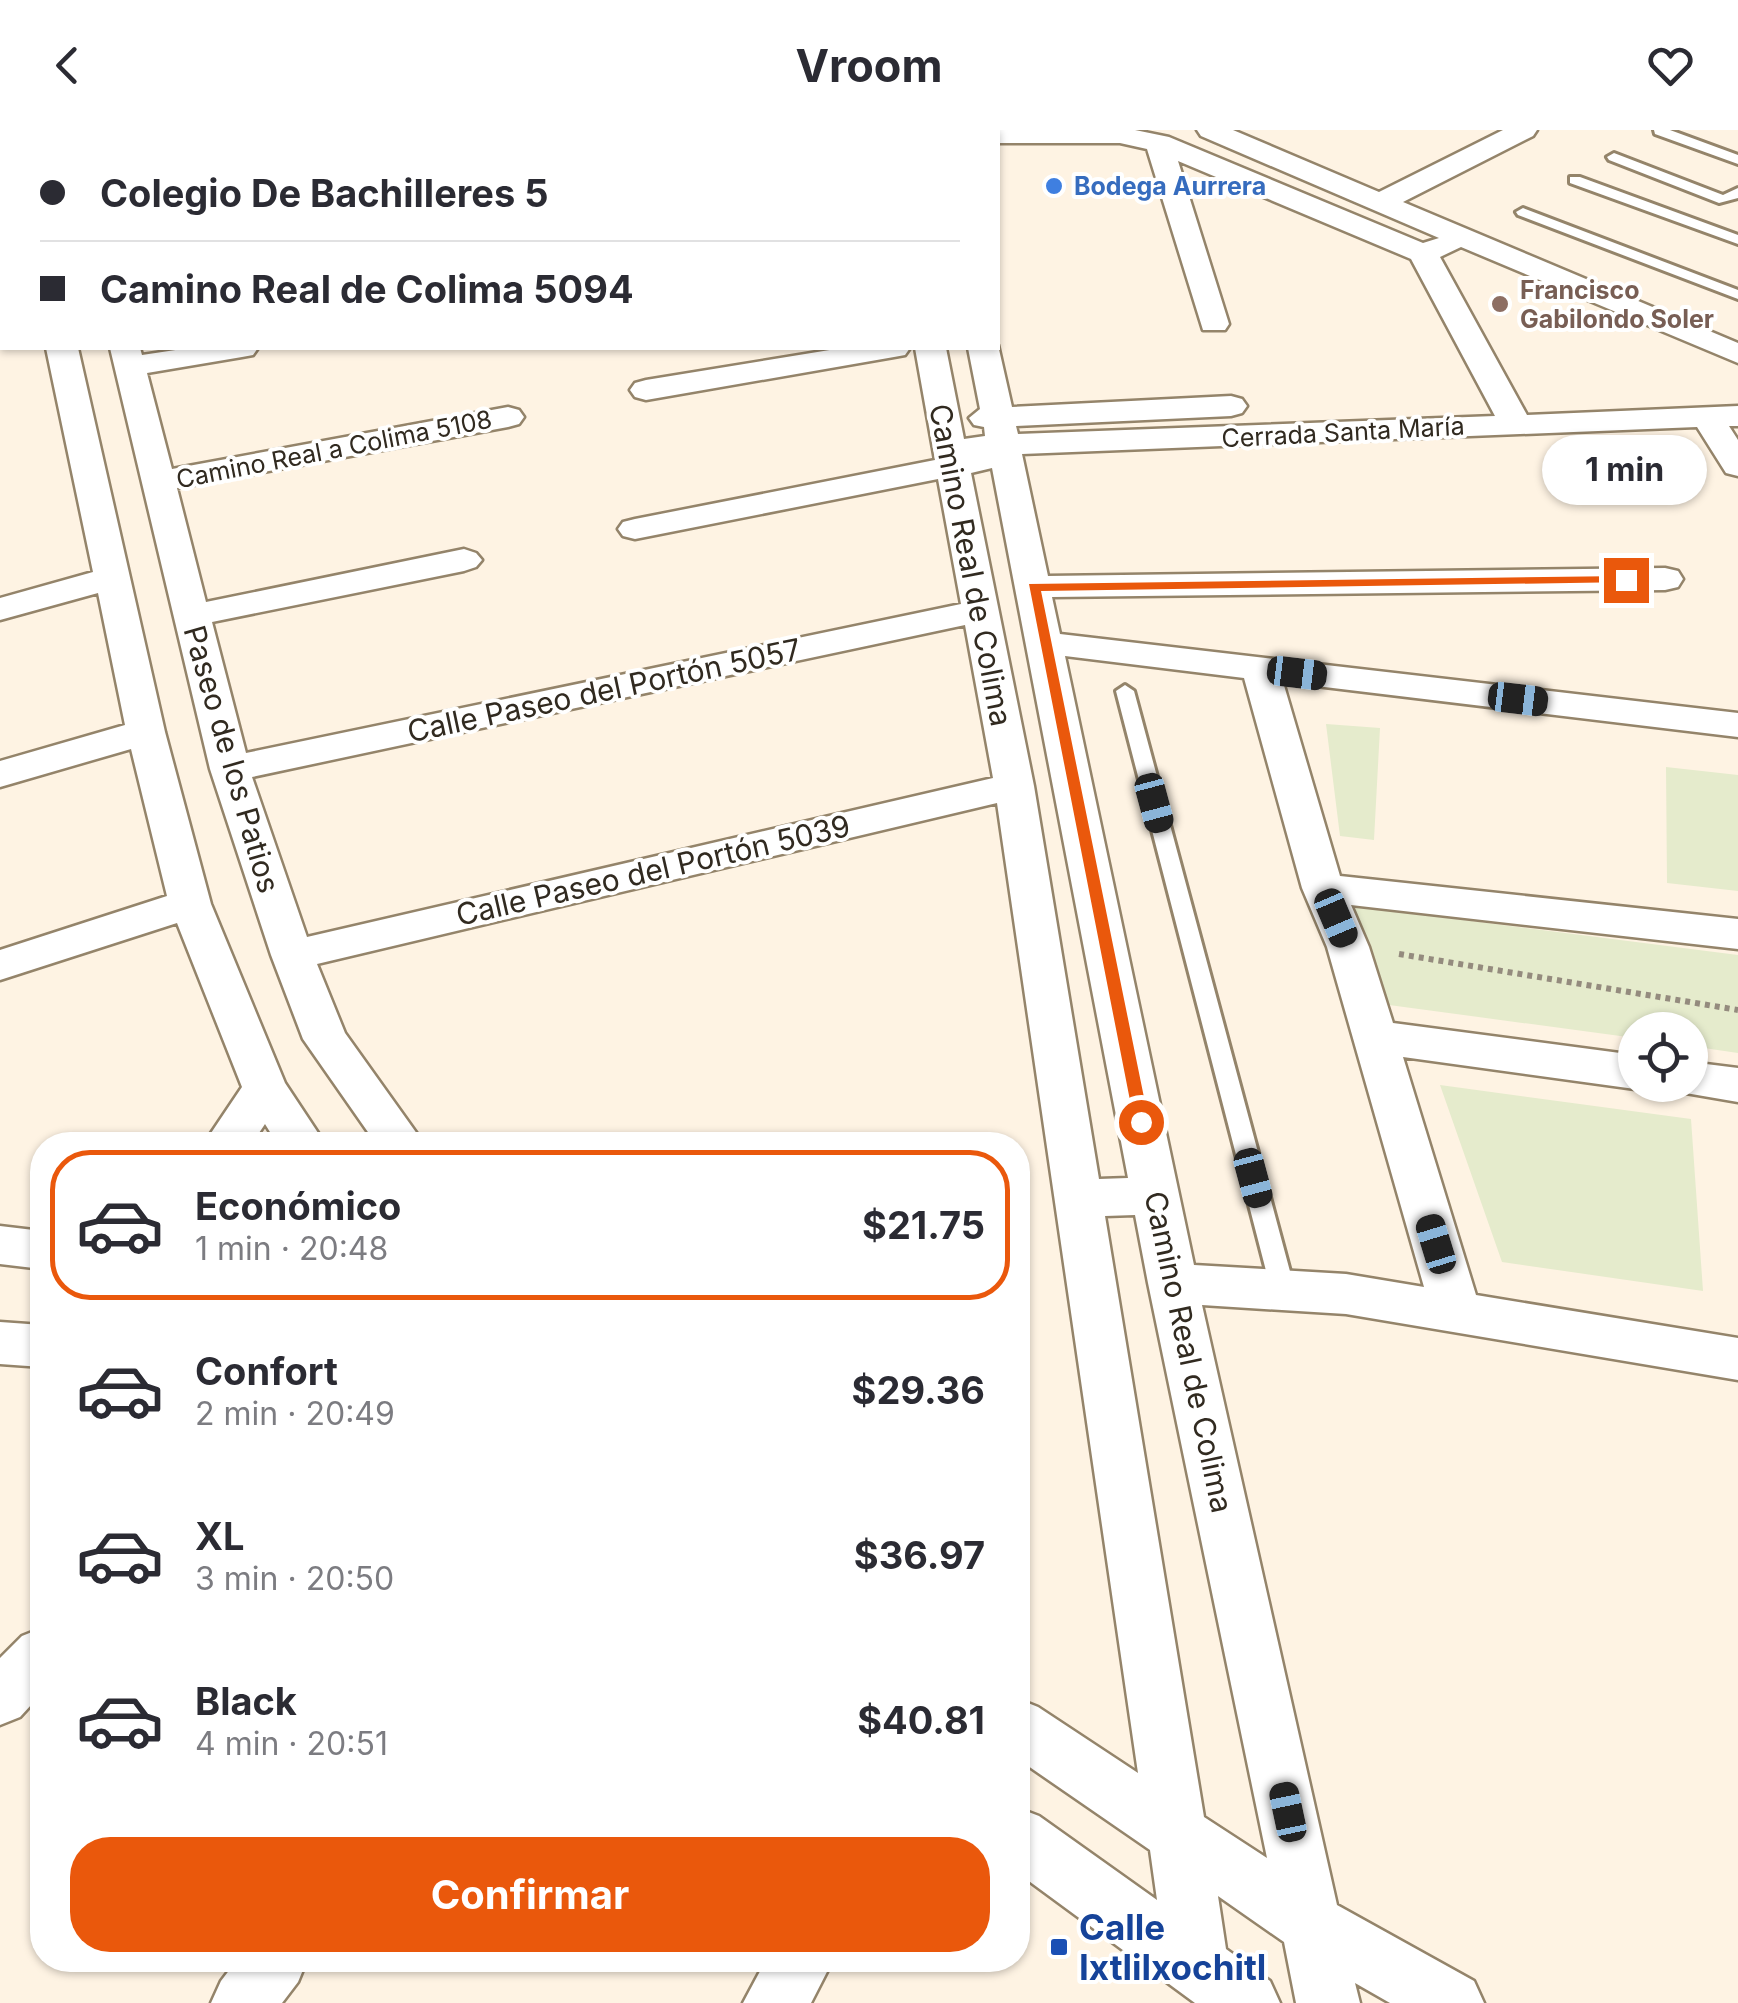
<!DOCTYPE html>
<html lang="es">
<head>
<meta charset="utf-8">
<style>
  :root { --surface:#fff; --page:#f2f2f3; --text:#2b2b33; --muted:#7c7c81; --line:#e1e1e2; --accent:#ea580c }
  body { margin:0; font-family:Inter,sans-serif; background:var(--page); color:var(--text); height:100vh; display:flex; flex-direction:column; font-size:38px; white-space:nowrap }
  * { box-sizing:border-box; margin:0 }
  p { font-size:32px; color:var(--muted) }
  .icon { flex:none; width:55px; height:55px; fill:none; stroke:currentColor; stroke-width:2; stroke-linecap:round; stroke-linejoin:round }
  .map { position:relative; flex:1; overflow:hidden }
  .side { position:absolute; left:30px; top:1002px; width:1000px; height:840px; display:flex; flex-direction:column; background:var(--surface); border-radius:40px; box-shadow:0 2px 8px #0004 }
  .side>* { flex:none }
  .guide { position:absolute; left:0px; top:0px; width:1000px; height:220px; box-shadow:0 2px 8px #0004; display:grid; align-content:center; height:220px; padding:0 40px; background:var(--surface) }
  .controls { position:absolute; left:1618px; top:882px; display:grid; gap:20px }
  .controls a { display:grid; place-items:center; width:90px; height:90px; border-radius:50%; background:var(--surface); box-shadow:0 2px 8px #0004; font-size:50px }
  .end { position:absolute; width:45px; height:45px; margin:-22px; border:12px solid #ea580c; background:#fff; box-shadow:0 0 0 5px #fff }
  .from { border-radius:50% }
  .bubble { position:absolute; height:70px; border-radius:35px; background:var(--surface); box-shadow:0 2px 8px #0004; font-size:32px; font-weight:700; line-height:70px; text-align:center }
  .car { position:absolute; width:30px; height:60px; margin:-30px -15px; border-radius:12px; box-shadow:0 0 8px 2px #0007; background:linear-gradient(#222 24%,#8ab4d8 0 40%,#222 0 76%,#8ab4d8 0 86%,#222 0) }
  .guide b { display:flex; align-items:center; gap:35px; height:95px; font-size:38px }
  .guide b+b { border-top:2px solid var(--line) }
  .guide i { width:25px; height:25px; background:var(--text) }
  ul { padding:18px 0 0; list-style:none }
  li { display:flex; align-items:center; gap:30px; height:150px; margin:0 20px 15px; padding:0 20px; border:5px solid transparent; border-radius:40px }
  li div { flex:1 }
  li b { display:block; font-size:38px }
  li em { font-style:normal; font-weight:700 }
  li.on { border-color:var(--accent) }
  li>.icon { width:90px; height:90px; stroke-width:1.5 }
  .action { display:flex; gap:20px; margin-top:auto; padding:20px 40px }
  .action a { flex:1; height:115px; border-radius:40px; background:var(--accent); color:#fff; font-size:40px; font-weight:700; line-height:115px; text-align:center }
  header { display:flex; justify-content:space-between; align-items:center; height:130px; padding:0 40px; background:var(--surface); font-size:45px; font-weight:700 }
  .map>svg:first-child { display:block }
  .green { fill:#e5ebcc }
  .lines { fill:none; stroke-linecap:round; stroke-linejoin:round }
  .service-casing { stroke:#94846a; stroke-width:6 }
  .minor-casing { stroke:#94846a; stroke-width:5 }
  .path { stroke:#948b7e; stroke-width:6; stroke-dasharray:5 5; stroke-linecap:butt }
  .service { fill:#fff; fill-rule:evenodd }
  .minor { fill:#fff; fill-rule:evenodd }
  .route { fill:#ea580c }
  .shop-dot { fill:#3f7fe0; stroke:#fff; stroke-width:4 }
  .education-dot { fill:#8d6e63; stroke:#fff; stroke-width:4 }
  .transit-dot { fill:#1a4fb4; stroke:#fff; stroke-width:4 }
  .labels { text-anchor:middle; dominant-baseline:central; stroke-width:8; stroke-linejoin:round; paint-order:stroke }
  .far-shop-label { font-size:25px; font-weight:bold; fill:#366cbe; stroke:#fff; text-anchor:start }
  .far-education-label { font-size:25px; font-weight:bold; fill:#785e54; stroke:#fff; text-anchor:start }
  .far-street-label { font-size:25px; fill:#312a20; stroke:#fff }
  .street-label { font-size:30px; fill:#312a20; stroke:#fff }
  .near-transit-label { font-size:35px; font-weight:bold; fill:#164399; stroke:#fff; text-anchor:start }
</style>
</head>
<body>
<header><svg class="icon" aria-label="back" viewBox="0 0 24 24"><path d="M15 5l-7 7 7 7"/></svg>Vroom<svg class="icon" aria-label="heart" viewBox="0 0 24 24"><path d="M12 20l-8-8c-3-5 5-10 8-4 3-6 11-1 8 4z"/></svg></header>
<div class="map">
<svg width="1738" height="1873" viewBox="0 0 1738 1873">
  <rect width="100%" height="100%" fill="#fef3e3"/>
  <path class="green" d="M 1326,594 L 1380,598 L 1374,710 L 1340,706 Z
    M 1666,637 L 1738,645 L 1738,761 L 1667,753 Z
    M 1354,776 L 1738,825 L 1738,923 L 1690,916 L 1690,900 L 1635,900 L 1635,908 L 1389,875 Z
    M 1440,955 L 1691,989 L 1703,1161 L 1502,1132 Z"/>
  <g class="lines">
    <g class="service-casing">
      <path id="service" d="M 1654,0 L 1670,0 L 1738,25 L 1738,34 L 1655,4 Z
        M 1614,23 L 1723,65 L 1738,58 L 1738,68 L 1719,73 L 1609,30 L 1607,27 Z
        M 1570,47 L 1580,47 L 1738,105 L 1738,114 L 1570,53 Z
        M 1523,78 L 1738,160 L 1738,169 L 1518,85 L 1516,82 Z
        M 1125,555 L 1134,561 L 1295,1160 L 1292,1167 L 1283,1170 L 1274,1167 L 1271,1160 L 1116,561 Z"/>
    </g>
    <g class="minor-casing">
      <path id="minor" d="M 5,0 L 31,0 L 31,2 L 5,2 Z
        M 56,0 L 82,0 L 83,2 L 57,2 Z
        M 475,0 L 501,0 L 502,2 L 476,2 Z
        M 872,0 L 898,0 L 898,2 L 872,2 Z
        M 923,0 L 949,0 L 950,2 L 924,2 Z
        M 988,0 L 1135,0 L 1169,7 L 1423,113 L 1439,108 L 1201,6 L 1197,0 L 1233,0 L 1379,62 L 1503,0 L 1537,0 L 1533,6 L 1403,72 L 1738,213 L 1738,233 L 1461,117 L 1440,127 L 1527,285 L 1738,276 L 1738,296 L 1729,296 L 1738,310 L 1738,346 L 1726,343 L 1697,297 L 1022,324 L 1048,446 L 1665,438 L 1678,441 L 1683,449 L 1678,457 L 1665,460 L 1052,467 L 1060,504 L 1738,583 L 1738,607 L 1283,552 L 1340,746 L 1738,789 L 1738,819 L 1351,775 L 1369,817 L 1393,893 L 1635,925 L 1635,955 L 1647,955 L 1635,959 L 1403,927 L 1476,1165 L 1738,1208 L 1738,1250 L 1346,1184 L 1202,1175 L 1337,1775 L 1474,1851 L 1484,1873 L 1390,1873 L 1355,1853 L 1360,1873 L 1296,1873 L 1284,1812 L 1218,1766 L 1226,1819 L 1270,1851 L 1280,1873 L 1195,1873 L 1018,1743 L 1018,1678 L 1039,1686 L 1157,1770 L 1150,1720 L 1018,1629 L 1018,1569 L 1038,1577 L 1138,1643 L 997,673 L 317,834 L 345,903 L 425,1015 L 377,1015 L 303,909 L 271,825 L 210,639 L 110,218 L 140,218 L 142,225 L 189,218 L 258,218 L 253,225 L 242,227 L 147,243 L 172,339 L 508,277 L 519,280 L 524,287 L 519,294 L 508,297 L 177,358 L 206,472 L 464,419 L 476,423 L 482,430 L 476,437 L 464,441 L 212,492 L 246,623 L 961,474 L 938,349 L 635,409 L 623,406 L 618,399 L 623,392 L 635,389 L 935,330 L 915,218 L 946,218 L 964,309 L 985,306 L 984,297 L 974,295 L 969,288 L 980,279 L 968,218 L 998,215 L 1012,277 L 1231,266 L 1242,269 L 1247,276 L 1242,283 L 1231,286 L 1016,296 L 1018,304 L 1495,286 L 1411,129 L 1178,31 L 1229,194 L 1225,200 L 1203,200 L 1147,19 L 1120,13 L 998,13 L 998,2 L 986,2 ZM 992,338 L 1128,1048 L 1099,1049 L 1034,656 L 971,343 ZM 965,495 L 993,648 L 307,807 L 252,647 ZM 1065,526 L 1244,548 L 1302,758 L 1327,817 L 1424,1157 L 1346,1144 L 1194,1135 ZM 1135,1085 L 1148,1153 L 1267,1728 L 1204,1687 L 1105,1086 Z
        M 0,54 L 2,54 L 2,70 L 0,70 Z
        M 0,151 L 2,151 L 2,169 L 0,169 Z
        M 46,218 L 78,218 L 165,602 L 211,774 L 285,953 L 326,1015 L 278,1015 L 265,994 L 251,1015 L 203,1015 L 242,957 L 177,793 L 0,850 L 0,820 L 167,766 L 131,619 L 0,657 L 0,631 L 125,595 L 98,463 L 0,490 L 0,468 L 93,442 Z
        M 842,218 L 910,218 L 905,225 L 894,227 L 646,270 L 635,267 L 630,260 L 635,253 L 646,250 Z
        M 1690,932 L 1738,938 L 1738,972 L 1674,961 L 1671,955 L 1690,955 Z
        M 0,1096 L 42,1101 L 42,1139 L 0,1134 Z
        M 0,1192 L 42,1195 L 42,1237 L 0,1234 Z
        M 42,1498 L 42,1563 L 20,1587 L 0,1595 L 0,1528 L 22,1506 Z
        M 237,1830 L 307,1830 L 298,1852 L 282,1873 L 211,1873 L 221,1851 Z
        M 766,1830 L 833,1830 L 811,1873 L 743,1873 Z"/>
    </g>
    <path class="path" d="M 1399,824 L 1738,880"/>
    <use href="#service" class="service"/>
    <use href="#minor" class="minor"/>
  </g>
  <path class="route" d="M 1626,446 L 1632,450 L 1631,452 L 1041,461 L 1149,992 L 1147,996 L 1135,996 L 1029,454 Z"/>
  <circle class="shop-dot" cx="1054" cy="56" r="10"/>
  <circle class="education-dot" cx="1500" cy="174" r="10"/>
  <rect class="transit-dot" x="1049" y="1807" width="20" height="20" rx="5"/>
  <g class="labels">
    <g class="far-shop-label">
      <text x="1074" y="56">Bodega Aurrera</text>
    </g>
    <g class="far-education-label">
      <text x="1520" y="160">Francisco<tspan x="1520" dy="29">Gabilondo Soler</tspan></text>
    </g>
    <g class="far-street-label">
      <text transform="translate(1343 302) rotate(-3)">Cerrada Santa María</text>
      <text transform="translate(334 319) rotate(-11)">Camino Real a Colima 5108</text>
    </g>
    <g class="street-label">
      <text transform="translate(971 435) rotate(79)">Camino Real de Colima</text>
      <text transform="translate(604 560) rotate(-12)">Calle Paseo del Portón 5057</text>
      <text transform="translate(232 629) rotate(74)">Paseo de los Patios</text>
      <text transform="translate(653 740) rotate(-13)">Calle Paseo del Portón 5039</text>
      <text transform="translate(1189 1222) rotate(78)">Camino Real de Colima</text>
    </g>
    <g class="near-transit-label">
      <text x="1079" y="1797">Calle<tspan x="1079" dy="40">Ixtlilxochitl</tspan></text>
    </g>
  </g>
</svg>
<div class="controls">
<a><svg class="icon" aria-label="locate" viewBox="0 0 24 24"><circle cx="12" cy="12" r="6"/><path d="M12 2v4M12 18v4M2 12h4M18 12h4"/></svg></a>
</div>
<i class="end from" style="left:1141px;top:992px"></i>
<i class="end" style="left:1626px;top:450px"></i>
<div class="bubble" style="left:1542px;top:305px;width:165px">1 min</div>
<i class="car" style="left:1297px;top:543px;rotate:97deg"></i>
<i class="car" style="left:1518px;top:569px;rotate:97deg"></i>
<i class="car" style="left:1154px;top:673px;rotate:165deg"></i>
<i class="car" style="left:1336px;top:788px;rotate:157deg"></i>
<i class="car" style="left:1253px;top:1048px;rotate:165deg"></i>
<i class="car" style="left:1436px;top:1114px;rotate:343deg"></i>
<i class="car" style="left:1288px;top:1682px;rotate:348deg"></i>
<div class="guide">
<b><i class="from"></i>Colegio De Bachilleres 5</b>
<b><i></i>Camino Real de Colima 5094</b>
</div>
<section class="side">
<ul>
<li class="on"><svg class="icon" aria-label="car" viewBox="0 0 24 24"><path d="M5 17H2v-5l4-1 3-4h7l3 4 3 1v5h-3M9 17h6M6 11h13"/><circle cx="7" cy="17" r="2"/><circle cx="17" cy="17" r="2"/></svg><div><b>Económico</b><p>1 min · 20:48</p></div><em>$21.75</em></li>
<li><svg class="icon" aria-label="car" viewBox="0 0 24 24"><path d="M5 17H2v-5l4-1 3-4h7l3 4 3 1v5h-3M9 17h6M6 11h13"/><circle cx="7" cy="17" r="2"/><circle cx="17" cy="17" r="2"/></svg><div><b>Confort</b><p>2 min · 20:49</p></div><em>$29.36</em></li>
<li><svg class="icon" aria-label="car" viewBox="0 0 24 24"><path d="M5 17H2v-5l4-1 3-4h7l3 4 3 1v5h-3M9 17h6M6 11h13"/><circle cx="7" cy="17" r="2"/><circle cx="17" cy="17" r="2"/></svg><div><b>XL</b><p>3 min · 20:50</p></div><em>$36.97</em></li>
<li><svg class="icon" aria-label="car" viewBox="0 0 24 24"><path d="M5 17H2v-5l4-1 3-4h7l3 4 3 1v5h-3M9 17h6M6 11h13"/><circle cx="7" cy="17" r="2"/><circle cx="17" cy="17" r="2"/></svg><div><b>Black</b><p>4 min · 20:51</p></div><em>$40.81</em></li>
</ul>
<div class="action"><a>Confirmar</a></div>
</section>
</div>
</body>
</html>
